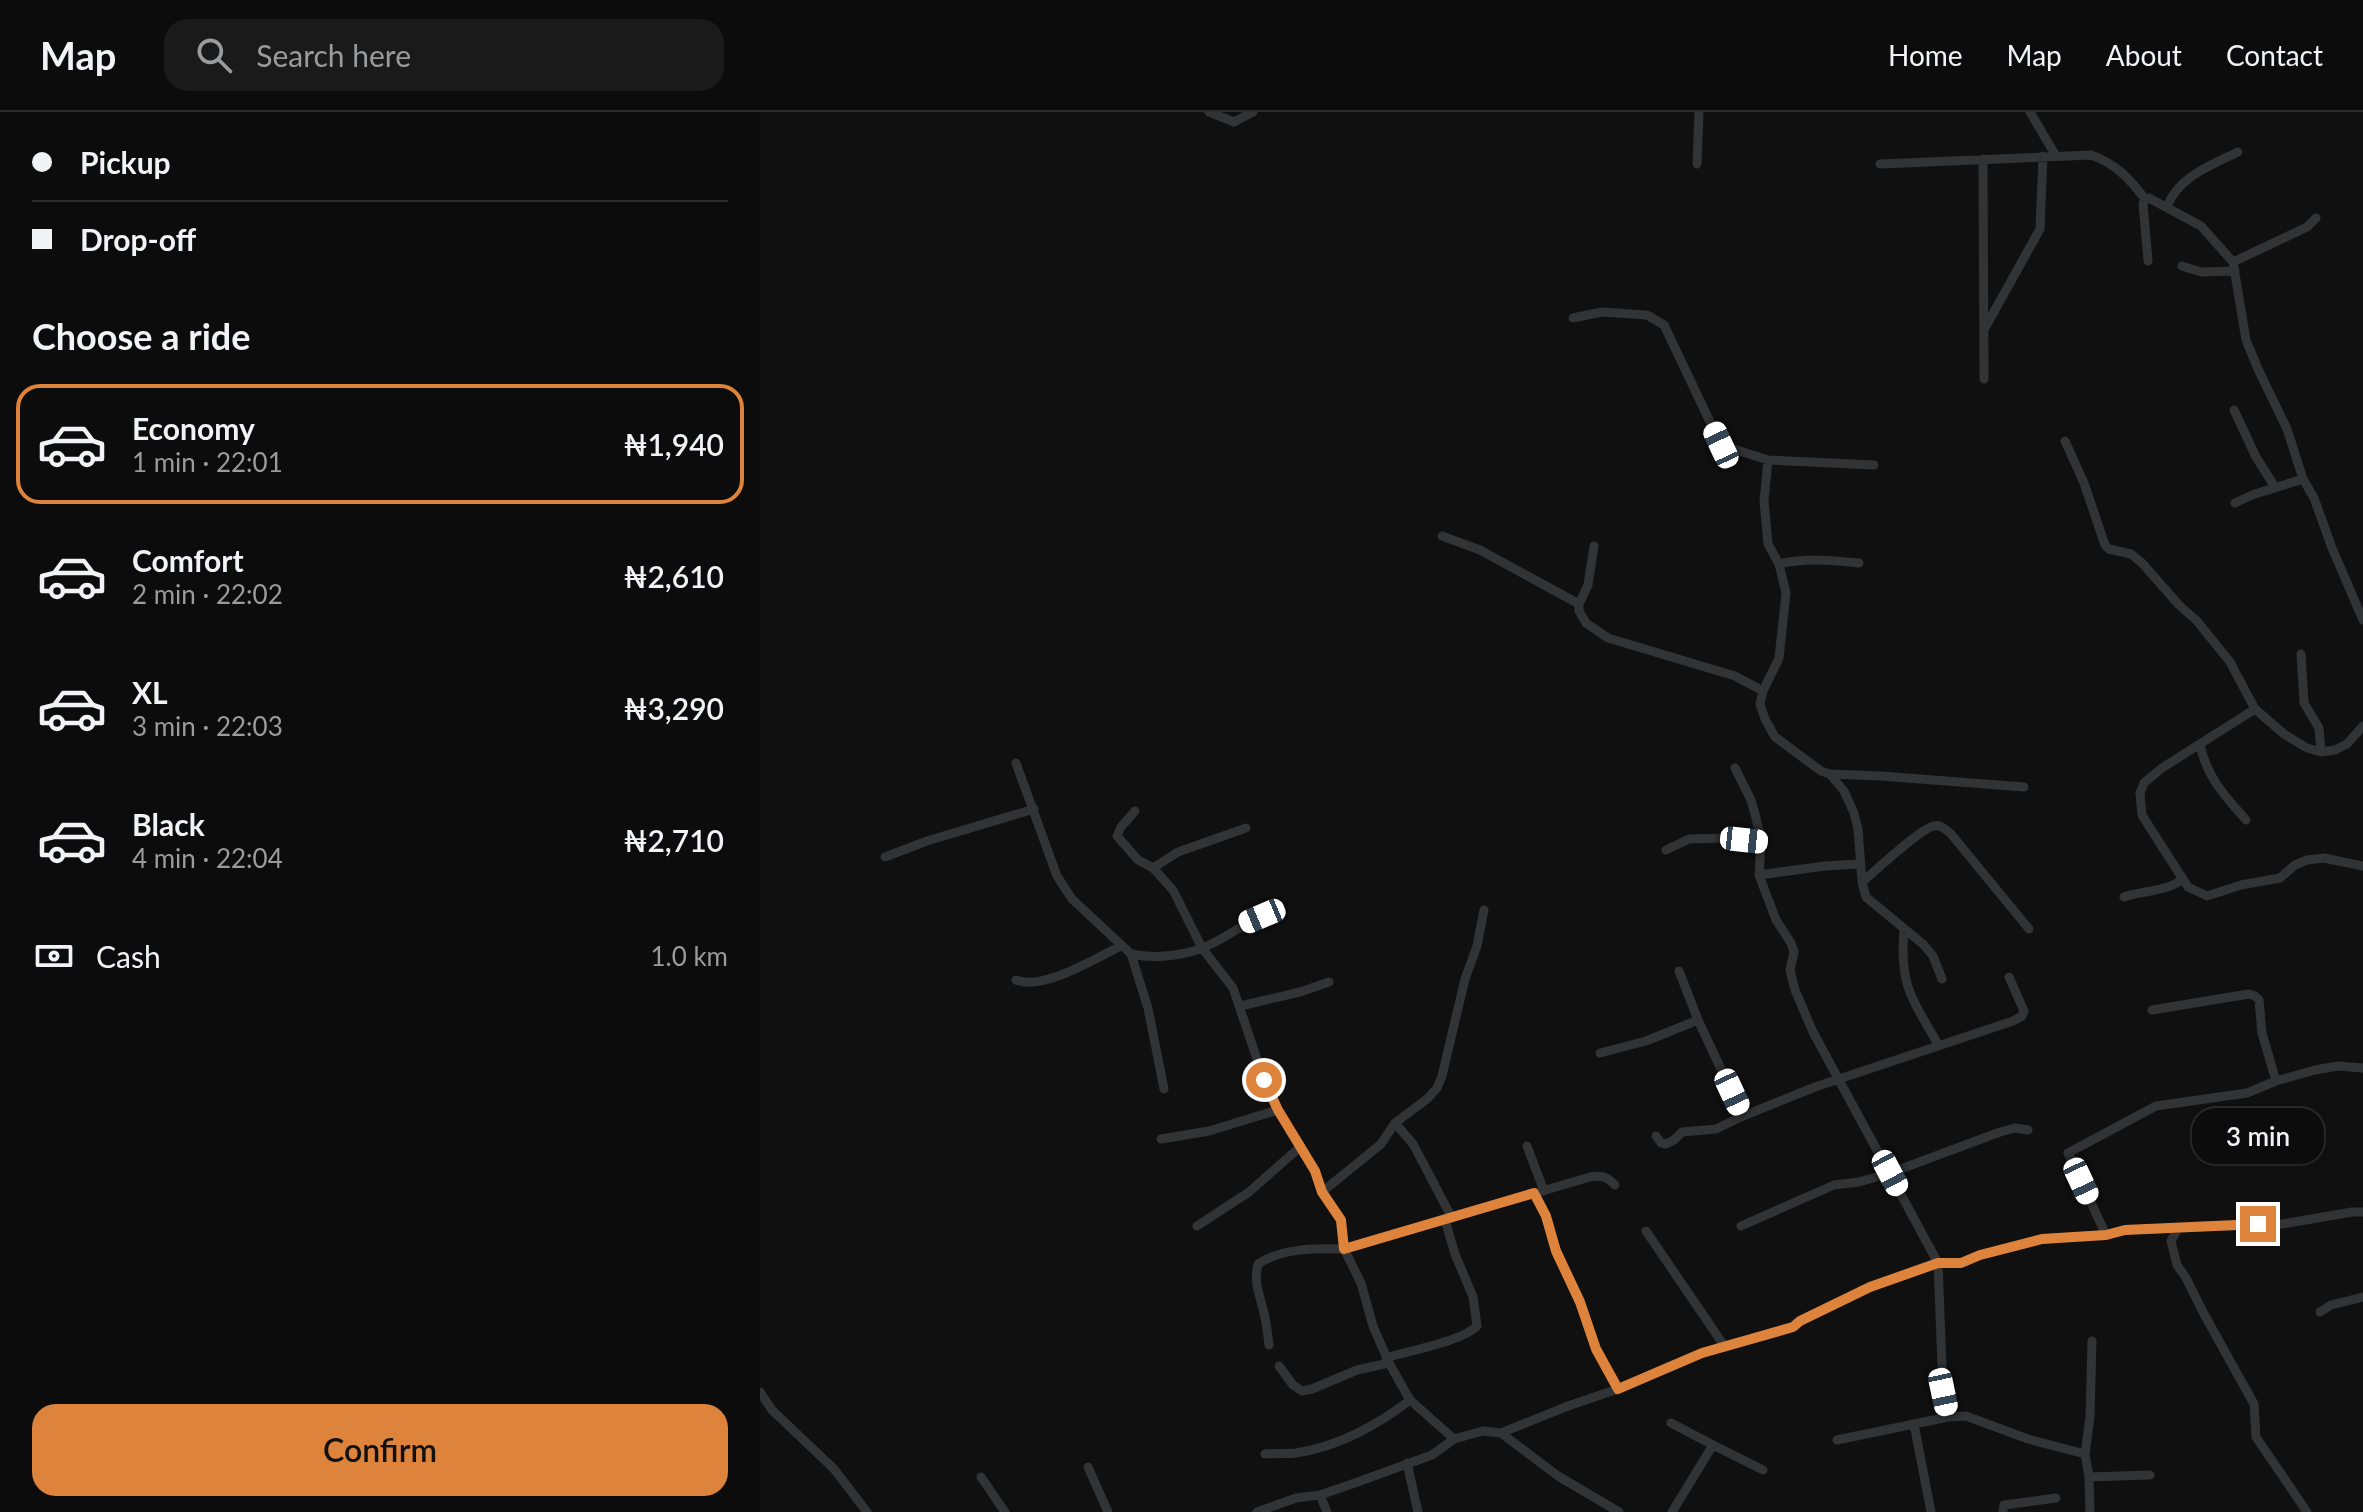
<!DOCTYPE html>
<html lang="en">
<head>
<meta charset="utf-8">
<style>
  :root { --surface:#0c0c0d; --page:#1a1a1b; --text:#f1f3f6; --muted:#9a9b9d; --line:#2c2c2e; --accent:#de833b }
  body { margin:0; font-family:Lato,sans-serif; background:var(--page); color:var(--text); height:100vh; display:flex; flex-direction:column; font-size:30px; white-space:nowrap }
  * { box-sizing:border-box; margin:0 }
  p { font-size:26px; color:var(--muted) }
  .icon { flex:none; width:44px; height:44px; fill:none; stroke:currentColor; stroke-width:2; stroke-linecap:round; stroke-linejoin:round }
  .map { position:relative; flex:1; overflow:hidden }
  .side { display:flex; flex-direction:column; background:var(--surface); width:760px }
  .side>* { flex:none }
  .guide { display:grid; align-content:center; height:176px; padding:0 32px; background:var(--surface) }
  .end { position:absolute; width:36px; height:36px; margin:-18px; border:10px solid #de833b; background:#fff; box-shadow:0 0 0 4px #fff }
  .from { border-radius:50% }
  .bubble { position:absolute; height:56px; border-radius:24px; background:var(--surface); box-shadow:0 2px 6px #0004,0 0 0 2px var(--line); font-size:26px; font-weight:600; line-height:56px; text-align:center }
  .car { position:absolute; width:24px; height:48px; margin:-24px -12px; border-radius:10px; box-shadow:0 0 6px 2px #0007; background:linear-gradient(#fff 24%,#345 0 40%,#fff 0 76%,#345 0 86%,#fff 0) }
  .guide b { display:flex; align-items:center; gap:28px; height:76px; font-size:30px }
  .guide b+b { border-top:2px solid var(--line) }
  .guide i { width:20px; height:20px; background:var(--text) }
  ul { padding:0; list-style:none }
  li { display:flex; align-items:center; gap:24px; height:120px; margin:0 16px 12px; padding:0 16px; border:4px solid transparent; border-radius:24px }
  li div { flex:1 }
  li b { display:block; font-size:30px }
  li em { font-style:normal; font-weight:600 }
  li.current { border-color:var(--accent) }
  li>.icon { width:72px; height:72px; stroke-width:1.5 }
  h2 { padding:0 32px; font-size:36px; line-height:96px }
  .pay { display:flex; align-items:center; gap:20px; height:88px; padding:0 32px; font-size:30px }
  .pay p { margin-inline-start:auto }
  .action { display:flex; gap:16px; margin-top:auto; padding:16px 32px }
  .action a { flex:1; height:92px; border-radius:24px; background:var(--accent); color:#111; font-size:32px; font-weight:600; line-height:92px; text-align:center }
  header { display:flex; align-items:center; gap:48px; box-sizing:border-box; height:112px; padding:0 40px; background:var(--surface); border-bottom:2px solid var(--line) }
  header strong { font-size:38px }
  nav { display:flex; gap:44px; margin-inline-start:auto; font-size:28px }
  .search { width:560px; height:72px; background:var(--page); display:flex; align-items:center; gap:20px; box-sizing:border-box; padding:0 28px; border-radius:24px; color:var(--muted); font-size:30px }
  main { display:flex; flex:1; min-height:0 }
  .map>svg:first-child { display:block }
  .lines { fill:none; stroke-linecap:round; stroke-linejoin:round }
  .minor { stroke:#313335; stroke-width:9 }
  .route { stroke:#de833b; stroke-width:10 }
</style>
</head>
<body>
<header>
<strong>Map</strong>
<div class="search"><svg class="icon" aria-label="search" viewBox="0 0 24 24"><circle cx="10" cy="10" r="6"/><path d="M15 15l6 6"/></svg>Search here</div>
<nav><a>Home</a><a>Map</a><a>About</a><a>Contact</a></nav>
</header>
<main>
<section class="side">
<div class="guide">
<b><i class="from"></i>Pickup</b>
<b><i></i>Drop-off</b>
</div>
<h2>Choose a ride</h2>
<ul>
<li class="current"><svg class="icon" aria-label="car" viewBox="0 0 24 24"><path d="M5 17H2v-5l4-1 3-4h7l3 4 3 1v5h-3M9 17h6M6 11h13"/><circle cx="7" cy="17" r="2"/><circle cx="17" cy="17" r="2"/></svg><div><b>Economy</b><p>1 min · 22:01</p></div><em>₦1,940</em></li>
<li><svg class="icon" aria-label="car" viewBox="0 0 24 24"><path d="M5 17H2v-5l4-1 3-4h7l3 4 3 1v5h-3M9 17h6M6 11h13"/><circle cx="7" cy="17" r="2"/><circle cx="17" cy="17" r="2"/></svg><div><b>Comfort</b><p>2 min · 22:02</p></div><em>₦2,610</em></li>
<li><svg class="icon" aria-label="car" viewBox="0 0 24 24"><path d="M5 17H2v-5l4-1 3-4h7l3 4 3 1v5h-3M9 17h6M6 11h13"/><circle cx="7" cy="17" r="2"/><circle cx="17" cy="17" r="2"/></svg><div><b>XL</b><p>3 min · 22:03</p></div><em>₦3,290</em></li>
<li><svg class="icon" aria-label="car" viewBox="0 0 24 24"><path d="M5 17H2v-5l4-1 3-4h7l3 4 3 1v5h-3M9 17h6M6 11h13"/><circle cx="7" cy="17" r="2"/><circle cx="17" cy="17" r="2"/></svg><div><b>Black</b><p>4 min · 22:04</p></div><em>₦2,710</em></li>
</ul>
<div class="pay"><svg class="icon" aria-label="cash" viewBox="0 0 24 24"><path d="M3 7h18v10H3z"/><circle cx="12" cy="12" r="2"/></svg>Cash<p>1.0 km</p></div>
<div class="action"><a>Confirm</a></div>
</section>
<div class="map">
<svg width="1603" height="1400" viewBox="0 0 1603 1400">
  <rect width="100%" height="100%" fill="#101011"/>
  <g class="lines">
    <path class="minor" d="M 449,0 L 474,10 L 493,0
      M 1270,0 L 1296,44
      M 1223,47 L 1224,267
      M 937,52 L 939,0
      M 1120,52 L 1331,43 C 1355,51 1370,67 1385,87
      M 1407,95 C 1418,65 1451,53 1478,40
      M 1388,149 L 1383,92 L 1385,87 L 1389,86 L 1441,114 L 1473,150 L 1486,228 L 1498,257 L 1527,317 L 1543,367 L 1554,386 L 1572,436 L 1603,508
      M 1473,150 L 1547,115 L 1556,106
      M 1422,154 L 1441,160 L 1475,159
      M 813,206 L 842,200 L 887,203 L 904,213 L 961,333 L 1008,348 L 1114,353
      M 1225,216 L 1280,117 L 1283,44
      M 1474,298 L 1496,345 L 1515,375
      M 1305,329 L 1324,371 L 1345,433 L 1349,437 L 1371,442 L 1382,451 L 1419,493 L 1437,509 L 1470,550 L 1495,597 L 1524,622 L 1547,636 L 1561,640 L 1575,638 L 1587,632 L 1603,614
      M 1008,348 L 1004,389 L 1008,432 L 1019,452 L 1026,481 L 1019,546 L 1003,579 L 1000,592 L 1005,607 L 1015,625 L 1061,659 L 1070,662 L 1121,664 L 1264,675
      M 1475,391 L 1492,383 L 1543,367
      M 682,424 L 720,438 L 819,492
      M 834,434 L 828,473 L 819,492 L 819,499 L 826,511 L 848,526 L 975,564 L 1003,579
      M 1019,452 C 1046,446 1071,448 1099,451
      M 1541,542 L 1544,591 L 1559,616 L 1561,640
      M 1495,597 L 1402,656 L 1384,671 L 1380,681 L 1382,703 L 1392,719 L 1428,775 L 1447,784 L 1481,773 L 1520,766 L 1535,753 L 1547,748 L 1564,746 L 1603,754
      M 1440,632 C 1447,666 1464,683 1486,708
      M 256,651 L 297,764 L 312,787 L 371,842 C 393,847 419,844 440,837 C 462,829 481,813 502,804
      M 975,656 L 991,688 L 996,706 L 1001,729 L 999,763 L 1016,808 L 1031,831 L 1034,840 L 1030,858 L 1035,878 L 1053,920 L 1178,1151 L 1183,1280 L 1188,1305
      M 1070,662 L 1084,679 L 1094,701 L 1098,717 L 1102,770 L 1106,785 L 1164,833 L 1173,844 L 1182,867
      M 375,699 L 361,715 L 357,724 L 378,748 L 393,756 L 413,778 L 442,836 L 473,876 L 504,968 L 518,998 L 555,1059 L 562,1080 L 581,1108 L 584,1137 L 601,1171 L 613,1214 L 629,1251 L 650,1288 L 694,1327
      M 906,738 L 929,727 L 968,726 L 1001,729
      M 125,745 L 167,729 L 274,697
      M 393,756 L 418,740 L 486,716
      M 999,763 L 1065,754 L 1099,752
      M 1102,770 C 1115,759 1161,716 1174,714 C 1181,712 1186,718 1191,722 L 1269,817
      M 1364,785 C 1384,778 1406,780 1423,767
      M 1144,819 C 1139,874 1153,888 1179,934
      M 371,842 L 388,896 L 404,977
      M 919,859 L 938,908 L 983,1004
      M 256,868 C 283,879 336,846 361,834
      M 480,894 L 540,880 L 569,870
      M 1392,898 L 1489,882 L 1495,884 L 1499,888 L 1502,921 L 1516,969
      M 840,941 L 886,929 L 938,908
      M 635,1011 L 653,1032 L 692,1106
      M 896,1024 L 901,1031 L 906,1032 L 914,1028 L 922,1020 L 956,1017 L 983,1004 L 1055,975 L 1253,909 L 1262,904 L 1264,899 L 1249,865
      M 401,1027 L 449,1019 L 518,998
      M 767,1034 L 784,1079
      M 562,1080 L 621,1032 L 635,1011 L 667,987 L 677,976 L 682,964 L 705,867 L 717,834 L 724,798
      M 774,1081 L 786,1104 L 796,1139 L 820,1190 L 836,1237 L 858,1277
      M 437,1114 L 489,1080 L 540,1035
      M 981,1114 L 1074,1073 L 1099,1070 L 1130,1061 L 1240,1020 L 1255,1016 L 1268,1018
      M 1418,1116 L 1411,1129 L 1417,1153 L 1426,1166 L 1444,1202 L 1494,1292 L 1496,1325 L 1547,1400
      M 886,1119 L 965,1235
      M 1346,1123 L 1308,1041 L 1396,994 L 1487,981 L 1516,969 L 1555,958 L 1578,954 L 1603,956
      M 1560,1200 L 1571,1193 L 1603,1185
      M 509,1233 C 508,1224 507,1215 505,1206 C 501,1184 493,1175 498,1152 C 523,1136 555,1136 584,1137 L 830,1065 C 842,1063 846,1064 855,1073
      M 626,1246 C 648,1239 703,1229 717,1214 L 713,1185 L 695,1142 L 685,1108
      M 519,1254 L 533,1273 L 542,1279 L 552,1277 L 597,1258 L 629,1251
      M 0,1280 L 12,1298 L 74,1357 L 107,1400
      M 911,1311 L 953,1333
      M 1154,1312 L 1171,1400
      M 741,1321 L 798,1364 L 859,1400
      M 1077,1328 L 1188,1305 L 1206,1304 L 1268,1327 L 1325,1342
      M 505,1342 C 515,1341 526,1342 536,1341 C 577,1335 618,1313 650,1288
      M 647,1351 L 658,1400
      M 328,1355 L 348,1400
      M 221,1365 L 245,1400
      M 1329,1365 L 1390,1363
      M 560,1383 L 567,1400
      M 497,1400 L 536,1386 L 560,1383 L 592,1372 L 672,1343 L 694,1327 L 723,1319 L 741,1321 L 808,1294 L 858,1277 L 942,1241 L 1033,1215 L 1040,1209 L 1110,1175 L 1178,1151 L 1201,1151 L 1220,1143 L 1282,1127 L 1346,1123 L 1365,1118 L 1522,1112 L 1592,1100 L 1603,1100
      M 912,1400 L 953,1333 L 1003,1358
      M 1243,1400 L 1244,1393 L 1296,1386
      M 1330,1400 L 1329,1365 L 1325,1342 L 1330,1305 L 1332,1229"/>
  </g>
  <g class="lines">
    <path class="route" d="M 504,968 L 518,998 L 555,1059 L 562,1080 L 581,1108 L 584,1137 L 774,1081 L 786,1104 L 796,1139 L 820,1190 L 836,1237 L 858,1277 L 942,1241 L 1033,1215 L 1040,1209 L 1110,1175 L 1178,1151 L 1201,1151 L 1220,1143 L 1282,1127 L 1346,1123 L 1365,1118 L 1498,1112"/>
  </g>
</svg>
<i class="end from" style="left:504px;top:968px"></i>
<i class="end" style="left:1498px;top:1112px"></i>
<div class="bubble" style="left:1432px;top:996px;width:132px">3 min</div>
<i class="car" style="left:961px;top:333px;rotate:335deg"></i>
<i class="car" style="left:984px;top:728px;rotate:96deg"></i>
<i class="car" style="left:502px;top:804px;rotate:247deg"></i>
<i class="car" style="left:972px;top:980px;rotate:155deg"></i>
<i class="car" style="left:1130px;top:1061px;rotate:152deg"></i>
<i class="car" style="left:1321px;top:1069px;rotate:155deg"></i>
<i class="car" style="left:1183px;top:1280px;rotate:168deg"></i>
</div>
</main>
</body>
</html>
